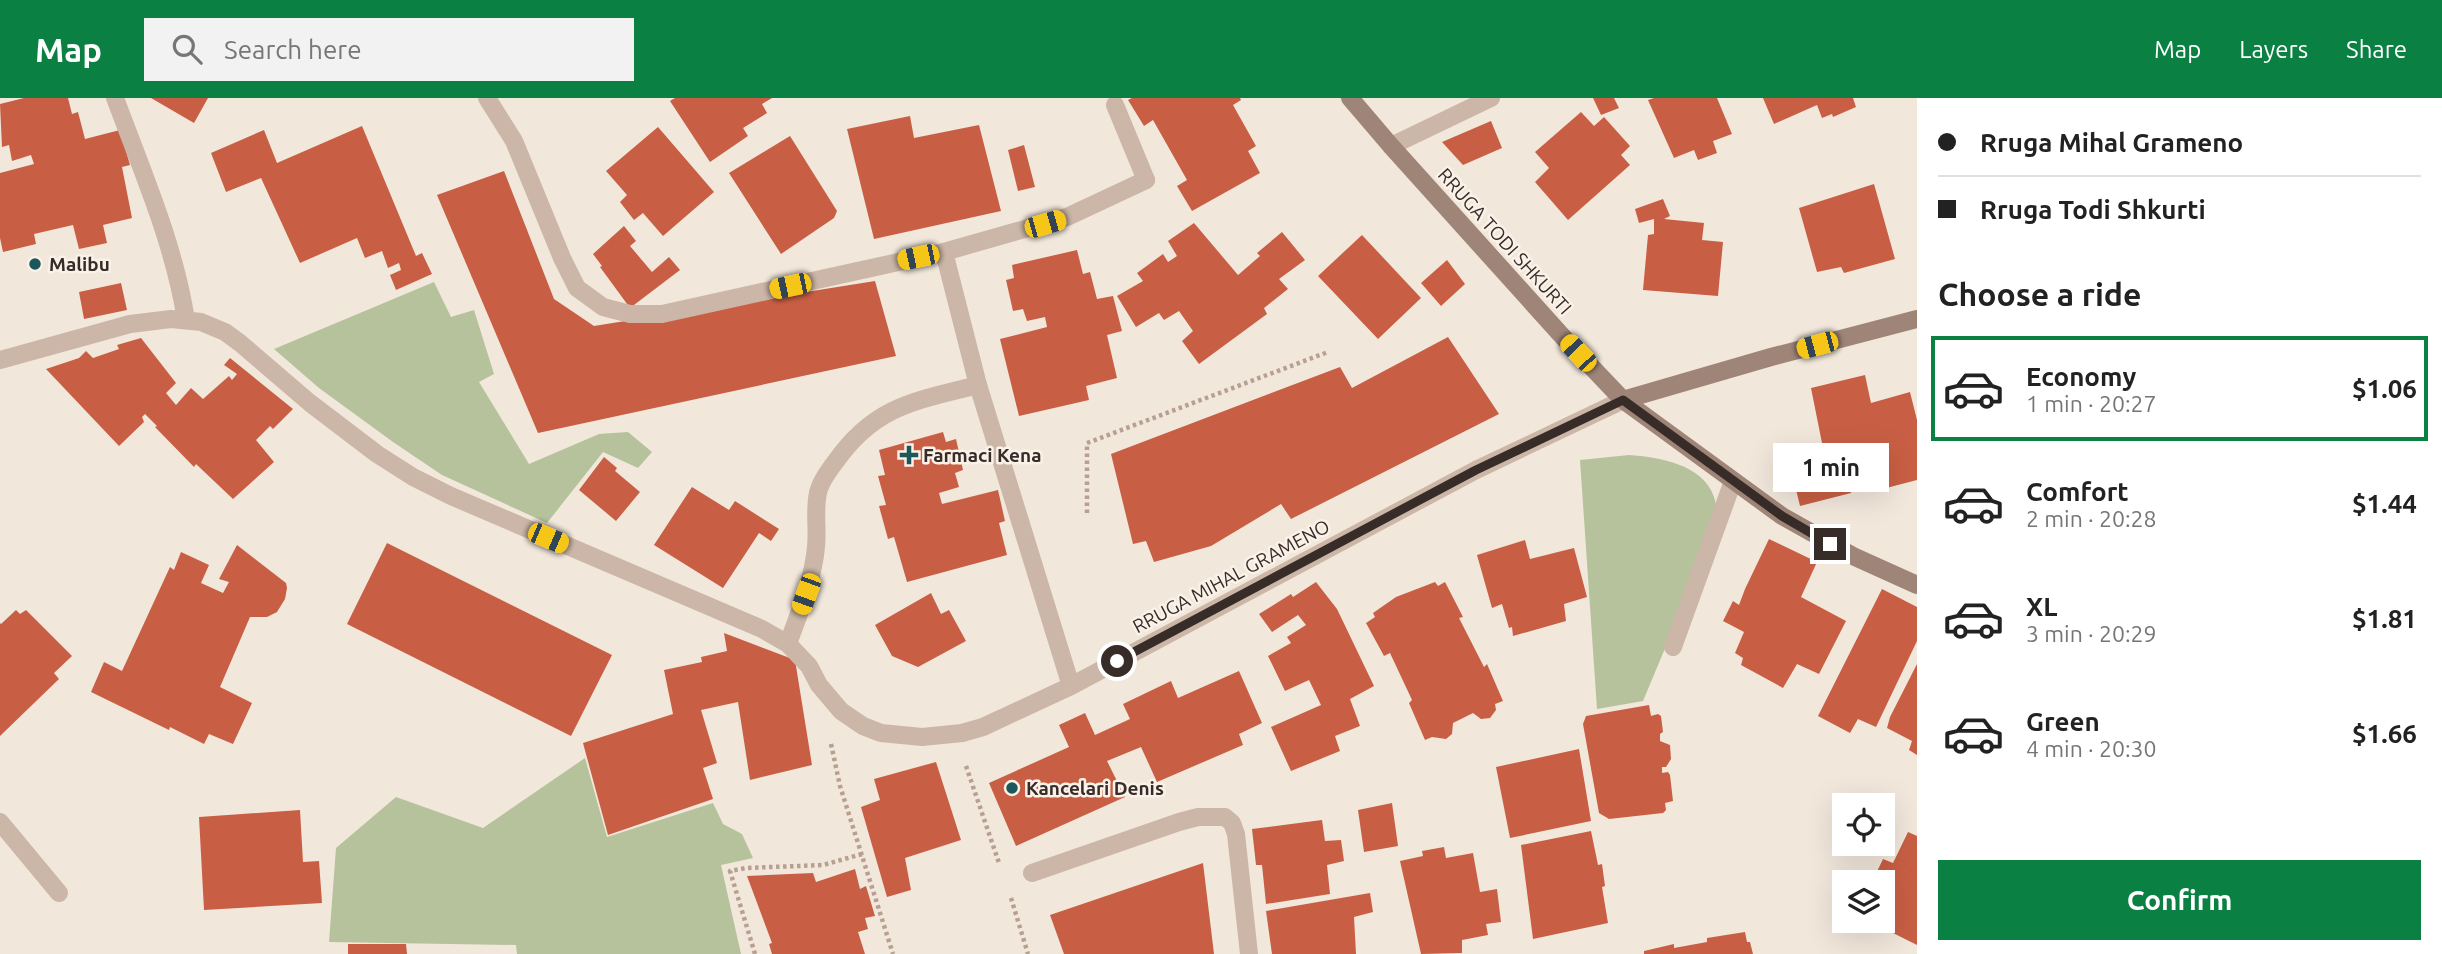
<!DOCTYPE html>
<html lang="en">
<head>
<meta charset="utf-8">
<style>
  :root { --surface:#fff; --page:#f2f2f2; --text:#222; --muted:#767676; --line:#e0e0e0; --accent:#0b8043 }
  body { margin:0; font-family:Ubuntu,sans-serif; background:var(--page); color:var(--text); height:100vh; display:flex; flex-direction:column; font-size:26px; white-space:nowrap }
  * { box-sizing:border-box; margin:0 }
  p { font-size:23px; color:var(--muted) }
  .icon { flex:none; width:38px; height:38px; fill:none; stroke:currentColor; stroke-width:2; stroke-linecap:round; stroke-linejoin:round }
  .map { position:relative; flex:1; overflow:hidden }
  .sheet { display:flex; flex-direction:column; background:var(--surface); width:525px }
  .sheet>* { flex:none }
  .banner { display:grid; align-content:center; height:154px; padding:0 21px; background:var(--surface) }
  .tools { position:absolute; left:1832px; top:695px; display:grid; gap:14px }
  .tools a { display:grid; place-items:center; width:63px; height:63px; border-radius:0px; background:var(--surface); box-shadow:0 7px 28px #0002; font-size:35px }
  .end { position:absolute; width:32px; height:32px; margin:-16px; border:9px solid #372c28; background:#fff; box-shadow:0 0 0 4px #fff }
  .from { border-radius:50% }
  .bubble { position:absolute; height:49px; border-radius:0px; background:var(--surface); box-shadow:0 7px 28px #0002; font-size:23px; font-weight:700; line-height:49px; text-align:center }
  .car { position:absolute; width:21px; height:42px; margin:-21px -10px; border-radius:9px; box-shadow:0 0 5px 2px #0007; background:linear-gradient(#f5c518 24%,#345 0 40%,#f5c518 0 76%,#345 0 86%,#f5c518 0) }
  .banner b { display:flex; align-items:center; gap:24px; height:66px; font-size:26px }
  .banner b+b { border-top:2px solid var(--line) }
  .banner i { width:18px; height:18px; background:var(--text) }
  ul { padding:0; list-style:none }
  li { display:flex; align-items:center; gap:21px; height:105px; margin:0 14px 10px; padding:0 7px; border:4px solid transparent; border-radius:0px }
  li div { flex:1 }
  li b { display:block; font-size:26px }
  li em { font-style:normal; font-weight:700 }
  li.on { border-color:var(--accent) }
  li>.icon { width:63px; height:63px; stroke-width:1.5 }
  h2 { padding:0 21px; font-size:32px; line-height:84px }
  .primary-button { display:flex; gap:14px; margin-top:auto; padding:14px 21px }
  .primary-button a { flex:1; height:80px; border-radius:0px; background:var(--accent); color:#fff; font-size:28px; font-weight:700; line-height:80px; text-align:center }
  header { display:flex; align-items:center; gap:42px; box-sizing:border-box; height:98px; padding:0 35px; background:var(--accent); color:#fff }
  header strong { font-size:33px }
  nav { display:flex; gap:38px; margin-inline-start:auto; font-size:24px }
  .search { width:490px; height:63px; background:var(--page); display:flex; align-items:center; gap:18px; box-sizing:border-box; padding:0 24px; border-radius:0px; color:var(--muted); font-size:26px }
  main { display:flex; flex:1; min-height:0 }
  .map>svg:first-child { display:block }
  .green { fill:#b6c29b }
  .building { fill:#c85f44 }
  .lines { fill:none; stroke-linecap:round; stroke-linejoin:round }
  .path { stroke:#b7a091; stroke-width:4.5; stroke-dasharray:3.5 3.5; stroke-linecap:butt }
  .lane { stroke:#cbb6a7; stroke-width:18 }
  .street { stroke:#cbb6a7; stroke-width:18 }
  .secondary { stroke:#9f8578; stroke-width:18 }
  .route { stroke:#372c28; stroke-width:9 }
  .poi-dot { fill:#1c5859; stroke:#faf1e8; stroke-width:2.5 }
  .labels { text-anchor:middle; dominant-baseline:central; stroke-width:5; stroke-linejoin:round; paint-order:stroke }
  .street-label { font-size:19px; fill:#372c28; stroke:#faf1e8 }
  .poi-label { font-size:19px; font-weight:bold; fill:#372c28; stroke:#faf1e8; text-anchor:start }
</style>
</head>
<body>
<header>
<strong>Map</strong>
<div class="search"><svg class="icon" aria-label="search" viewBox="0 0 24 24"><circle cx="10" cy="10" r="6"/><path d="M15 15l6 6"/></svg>Search here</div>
<nav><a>Map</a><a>Layers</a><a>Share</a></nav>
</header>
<main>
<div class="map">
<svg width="1917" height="856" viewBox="0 0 1917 856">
  <rect width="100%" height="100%" fill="#f2e7db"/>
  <path class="green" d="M 434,184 L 451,219 L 474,212 L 494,276 L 479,284 L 529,366 L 599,336 L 628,334 L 652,354 L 638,370 L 603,354 L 547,425 L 442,377 L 393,344 L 319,290 L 274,251 Z
    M 1629,357 C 1658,359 1703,366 1714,399 C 1718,410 1715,421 1714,433 L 1643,603 L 1597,611 L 1580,362 Z
    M 585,660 L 607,739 L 713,705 L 723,726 L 742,736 L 753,760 L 721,767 L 741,856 L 517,856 L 516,847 L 329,844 L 336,750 L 396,699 L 483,730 Z"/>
  <path class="building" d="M 24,0 L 68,0 L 72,16 L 78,14 L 85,41 L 120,32 L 130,67 L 122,69 L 132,120 L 103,127 L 107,145 L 79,151 L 73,127 L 34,136 L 36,146 L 3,154 L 0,140 L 0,75 L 34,66 L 31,57 L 12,63 L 9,47 L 2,49 L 0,6 Z
    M 151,0 L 208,0 L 194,25 Z
    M 675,0 L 772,0 L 762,6 L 767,15 L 743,30 L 748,38 L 710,64 L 670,3 Z
    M 1132,0 L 1240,0 L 1241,2 L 1233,7 L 1256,48 L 1248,53 L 1260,75 L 1192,113 L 1177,88 L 1187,82 L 1153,22 L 1144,28 L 1128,2 Z
    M 1593,0 L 1614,0 L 1619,10 L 1601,17 Z
    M 1654,0 L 1717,0 L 1732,36 L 1713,43 L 1717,55 L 1698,62 L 1694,52 L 1674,60 L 1648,2 Z
    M 1763,0 L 1853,0 L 1856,9 L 1833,19 L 1832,16 L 1822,20 L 1817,7 L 1774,26 Z
    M 1581,14 L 1594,28 L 1604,19 L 1630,48 L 1621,57 L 1630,67 L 1568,122 L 1535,84 L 1549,70 L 1535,54 Z
    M 910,18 L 914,40 L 979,27 L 1001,113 L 874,141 L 847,31 Z
    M 1491,23 L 1502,50 L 1463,67 L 1442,44 Z
    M 362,28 L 416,158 L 422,155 L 432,176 L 396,192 L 390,177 L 401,172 L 399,165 L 388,170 L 382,153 L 365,160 L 357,140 L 300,165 L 261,80 L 226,94 L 211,55 L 264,32 L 277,65 Z
    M 658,29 L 714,94 L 663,138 L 643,115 L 634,122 L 620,104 L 627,97 L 606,73 Z
    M 790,38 L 837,113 L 834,120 L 781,156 L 729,75 Z
    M 1024,47 L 1035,89 L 1018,93 L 1008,52 Z
    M 504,73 L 554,201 L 594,228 L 875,183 L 896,258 L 538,335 L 437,97 Z
    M 1874,86 L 1895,161 L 1844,175 L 1841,169 L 1817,174 L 1799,110 Z
    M 1663,101 L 1670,118 L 1664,121 L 1704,125 L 1702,142 L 1723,144 L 1718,198 L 1643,192 L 1648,137 L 1654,136 L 1654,121 L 1639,125 L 1635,111 Z
    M 1194,125 L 1238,177 L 1260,158 L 1257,155 L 1282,134 L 1305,162 L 1279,181 L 1288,191 L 1264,210 L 1267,216 L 1199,266 L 1182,243 L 1193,233 L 1179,213 L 1164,222 L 1159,215 L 1136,229 L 1117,198 L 1143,183 L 1137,175 L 1163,156 L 1168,164 L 1177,158 L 1168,143 Z
    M 624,128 L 636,143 L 630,148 L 652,174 L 669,159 L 680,172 L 630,210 L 600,169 L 602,168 L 593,156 Z
    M 1362,137 L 1421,200 L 1378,241 L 1318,178 Z
    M 1077,152 L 1083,176 L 1090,174 L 1097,201 L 1113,198 L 1122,233 L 1107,237 L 1117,280 L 1086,288 L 1089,302 L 1019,318 L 1000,241 L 1047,229 L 1045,219 L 1027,223 L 1023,211 L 1013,213 L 1006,182 L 1014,180 L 1012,167 Z
    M 1447,162 L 1465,186 L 1441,208 L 1421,185 Z
    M 121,185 L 127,212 L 84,221 L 79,194 Z
    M 1448,239 L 1499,316 L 1291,421 L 1281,406 L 1211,448 L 1154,464 L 1146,443 L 1133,446 L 1111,356 L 1340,269 L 1352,290 Z
    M 141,240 L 176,285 L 166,295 L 176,307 L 191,290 L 203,301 L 229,278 L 232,282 L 237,276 L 224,267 L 230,260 L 293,311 L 273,331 L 270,328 L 256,342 L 274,364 L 233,401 L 196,366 L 194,369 L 155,329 L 157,328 L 145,316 L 142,319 L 144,324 L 119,348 L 46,271 L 79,260 L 86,253 L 93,260 L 119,251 L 117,247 Z
    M 1865,277 L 1871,305 L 1910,294 L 1917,322 L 1917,382 L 1871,394 L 1866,380 L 1849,383 L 1851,395 L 1800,408 L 1792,375 L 1788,376 L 1785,359 L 1823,350 L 1811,290 Z
    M 943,334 L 946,344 L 956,341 L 963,372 L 955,375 L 959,389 L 939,395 L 942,406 L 998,392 L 1005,423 L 999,425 L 1007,457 L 907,484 L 894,439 L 888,441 L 879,408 L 886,407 L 878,378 L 885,377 L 879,352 Z
    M 604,359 L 617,370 L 615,373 L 640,394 L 616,423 L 579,392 Z
    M 692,389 L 729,412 L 735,403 L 779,431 L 771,443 L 759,435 L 723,490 L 654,447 Z
    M 1769,441 L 1817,464 L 1801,499 L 1846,523 L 1819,576 L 1797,566 L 1783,590 L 1741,567 L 1743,560 L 1735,555 L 1744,534 L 1723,523 L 1733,503 L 1739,507 L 1745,491 Z
    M 1525,442 L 1530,461 L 1574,450 L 1587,499 L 1564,506 L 1566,523 L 1513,538 L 1512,529 L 1509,530 L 1502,506 L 1492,510 L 1477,457 Z
    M 387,445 L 612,557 L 571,638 L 347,526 Z
    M 237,447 L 286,485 L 287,490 L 285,501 L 277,514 L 267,519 L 250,519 L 220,589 L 252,605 L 233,646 L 209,636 L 204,646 L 170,629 L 169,632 L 91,594 L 104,564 L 122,573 L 170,469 L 174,472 L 181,454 L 209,467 L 201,485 L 223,495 L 229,484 L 219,481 Z
    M 1316,484 L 1337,511 L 1374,588 L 1350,601 L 1360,628 L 1335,638 L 1340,653 L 1291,673 L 1271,629 L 1321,607 L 1309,582 L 1285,593 L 1268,558 L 1291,545 L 1287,539 L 1306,527 L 1298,517 L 1272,534 L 1259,516 L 1291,496 L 1293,499 Z
    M 1435,484 L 1438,488 L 1445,484 L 1463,519 L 1459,520 L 1484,569 L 1487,566 L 1503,603 L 1495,606 L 1496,612 L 1490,620 L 1481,621 L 1473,615 L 1453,625 L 1452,636 L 1446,641 L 1432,639 L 1425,642 L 1409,605 L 1412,602 L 1390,555 L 1384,558 L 1366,525 L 1375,519 L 1373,515 L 1396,499 Z
    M 1882,491 L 1917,509 L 1917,543 L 1876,629 L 1858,621 L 1850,635 L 1818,618 Z
    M 931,495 L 941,516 L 949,512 L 966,543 L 918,569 L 892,558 L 875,527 Z
    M 16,512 L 20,516 L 26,512 L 72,558 L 54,575 L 59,581 L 0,638 L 0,525 L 1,526 Z
    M 724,535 L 795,562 L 812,667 L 750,682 L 738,604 L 701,612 L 717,665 L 703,670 L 713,701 L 608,737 L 583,645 L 673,616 L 664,572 L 702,564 L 701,559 L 727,553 Z
    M 1917,566 L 1917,657 L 1909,652 L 1912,643 L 1887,630 L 1890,619 Z
    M 1239,573 L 1262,625 L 1239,636 L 1243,647 L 1157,684 L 1141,649 L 1107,663 L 1125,699 L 1016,748 L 989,685 L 1069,649 L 1059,627 L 1085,615 L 1095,637 L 1130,621 L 1123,606 L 1171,583 L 1178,600 Z
    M 1649,607 L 1651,618 L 1658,616 L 1661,618 L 1663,634 L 1660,636 L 1660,643 L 1670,647 L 1671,661 L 1666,669 L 1662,669 L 1662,675 L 1668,674 L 1670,677 L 1673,703 L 1665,705 L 1666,712 L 1663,715 L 1609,721 L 1599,715 L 1583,626 L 1586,618 Z
    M 1579,651 L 1591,723 L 1510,740 L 1496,669 Z
    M 936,664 L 961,742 L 905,760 L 911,792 L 887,799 L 861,709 L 880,702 L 874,681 Z
    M 1392,705 L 1398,748 L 1364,754 L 1358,712 Z
    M 300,712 L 303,764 L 319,763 L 322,805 L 204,812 L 199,719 Z
    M 1322,722 L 1325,743 L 1341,742 L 1344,763 L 1327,767 L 1330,796 L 1266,806 L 1262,767 L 1256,767 L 1252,731 Z
    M 1591,733 L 1598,767 L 1602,766 L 1605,788 L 1602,789 L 1608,825 L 1533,841 L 1521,747 Z
    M 1908,734 L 1917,738 L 1917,847 L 1867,822 L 1883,822 L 1883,784 L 1872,784 L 1883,761 L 1893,765 Z
    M 1444,749 L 1446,760 L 1473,755 L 1480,794 L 1497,791 L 1501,824 L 1486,826 L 1488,837 L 1462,842 L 1462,855 L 1421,856 L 1400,763 L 1423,758 L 1422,753 Z
    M 1203,765 L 1214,856 L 1064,856 L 1050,817 Z
    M 855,771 L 860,791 L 866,788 L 875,818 L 865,820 L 868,831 L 858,834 L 865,856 L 772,856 L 769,846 L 772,845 L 747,778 L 813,775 L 816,784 Z
    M 1370,795 L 1373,814 L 1354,819 L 1356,856 L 1272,856 L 1266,813 Z
    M 1745,834 L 1747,844 L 1750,844 L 1753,856 L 1644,856 L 1644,853 L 1674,846 L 1674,850 L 1707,844 L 1707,840 Z
    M 348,846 L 406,846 L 407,856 L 348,856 Z"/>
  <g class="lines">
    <path class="path" d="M 1087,415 L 1087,345 L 1328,254
      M 831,646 L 840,688 L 893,856
      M 966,668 L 999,765
      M 1011,800 L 1028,856
      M 755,856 L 730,773 L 746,770 L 823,767 L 862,756"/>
    <path class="lane" d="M 487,0 L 514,43 L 562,160 L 577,190 L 603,209 L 630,216 L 662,216 L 944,154
      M 1115,7 L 1146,82
      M 788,546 C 799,515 813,482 816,449 C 818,431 814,412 818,395 C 820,384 829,372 836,363 C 876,307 916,303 978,287
      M 1673,549 L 1733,383
      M 1032,775 L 1179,724 L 1198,719 L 1225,719 L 1232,725 L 1236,736 L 1249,856"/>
    <path class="street" d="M 115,0 C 142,73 174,145 186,222
      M 1391,48 L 1491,0
      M 0,262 L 130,226 L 171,221 L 201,224 L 225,234 L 240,245 L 310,305 L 377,356 L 413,379 L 451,398 L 762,531 L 788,546 L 809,568 L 819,587 L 841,613 L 863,628 L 881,635 L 922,639 L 962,635 L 983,629 L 1071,588 L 1476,372 L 1623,302
      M 1071,588 L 978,287 L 944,154 L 1067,119 L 1146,82
      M 0,724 L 59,795"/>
    <path class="secondary" d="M 1350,0 L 1391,48 L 1563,239 L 1623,302 L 1782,418 L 1855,459 L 1917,487
      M 1623,302 L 1771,259 L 1917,221"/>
  </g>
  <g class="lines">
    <path class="route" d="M 1117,563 L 1476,372 L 1623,302 L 1782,418 L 1830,446"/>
  </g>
  <g class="poi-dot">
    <circle cx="35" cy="166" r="7"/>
    <path d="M905.5 346.5h7v7h7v7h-7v7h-7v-7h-7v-7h7z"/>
    <circle cx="1012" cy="690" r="7"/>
  </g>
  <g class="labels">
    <g class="street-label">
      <text transform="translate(1505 143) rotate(48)">RRUGA TODI SHKURTI</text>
      <text transform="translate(1231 478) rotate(-28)">RRUGA MIHAL GRAMENO</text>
    </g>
    <g class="poi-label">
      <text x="49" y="166">Malibu</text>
      <text x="923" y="357">Farmaci Kena</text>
      <text x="1026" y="690">Kancelari Denis</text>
    </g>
  </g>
</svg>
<div class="tools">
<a><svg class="icon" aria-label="locate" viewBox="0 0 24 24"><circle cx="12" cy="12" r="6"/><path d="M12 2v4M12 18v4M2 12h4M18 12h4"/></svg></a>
<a><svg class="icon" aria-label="layers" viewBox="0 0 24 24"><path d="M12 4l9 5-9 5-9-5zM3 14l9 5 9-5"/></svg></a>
</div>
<i class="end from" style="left:1117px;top:563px"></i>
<i class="end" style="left:1830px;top:446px"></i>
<div class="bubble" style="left:1773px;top:345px;width:116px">1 min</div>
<i class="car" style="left:1045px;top:126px;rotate:74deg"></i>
<i class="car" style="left:918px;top:159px;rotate:258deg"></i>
<i class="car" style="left:790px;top:188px;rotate:258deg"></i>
<i class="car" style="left:1817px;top:247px;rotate:255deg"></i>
<i class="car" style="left:1578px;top:255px;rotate:317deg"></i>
<i class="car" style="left:548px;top:440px;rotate:113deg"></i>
<i class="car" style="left:806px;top:496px;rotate:200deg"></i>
</div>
<section class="sheet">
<div class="banner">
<b><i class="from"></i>Rruga Mihal Grameno</b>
<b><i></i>Rruga Todi Shkurti</b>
</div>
<h2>Choose a ride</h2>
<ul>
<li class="on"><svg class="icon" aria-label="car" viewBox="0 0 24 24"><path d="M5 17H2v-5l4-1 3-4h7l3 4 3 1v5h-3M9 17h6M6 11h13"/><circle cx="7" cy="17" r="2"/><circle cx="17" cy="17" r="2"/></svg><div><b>Economy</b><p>1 min · 20:27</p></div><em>$1.06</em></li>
<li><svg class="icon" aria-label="car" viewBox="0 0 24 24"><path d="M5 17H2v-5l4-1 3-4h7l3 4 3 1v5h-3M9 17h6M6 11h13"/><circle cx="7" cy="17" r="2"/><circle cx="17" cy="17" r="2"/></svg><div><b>Comfort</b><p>2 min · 20:28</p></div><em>$1.44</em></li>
<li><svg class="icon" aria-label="car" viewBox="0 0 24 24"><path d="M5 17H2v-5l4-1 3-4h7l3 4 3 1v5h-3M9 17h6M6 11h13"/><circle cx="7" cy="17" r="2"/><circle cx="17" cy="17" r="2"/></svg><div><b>XL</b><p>3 min · 20:29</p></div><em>$1.81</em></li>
<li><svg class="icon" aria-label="car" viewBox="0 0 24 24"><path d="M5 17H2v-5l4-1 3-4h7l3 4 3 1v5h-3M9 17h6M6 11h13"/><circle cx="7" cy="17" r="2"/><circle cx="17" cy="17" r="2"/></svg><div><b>Green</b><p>4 min · 20:30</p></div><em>$1.66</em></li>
</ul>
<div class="primary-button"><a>Confirm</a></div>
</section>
</main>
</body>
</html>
